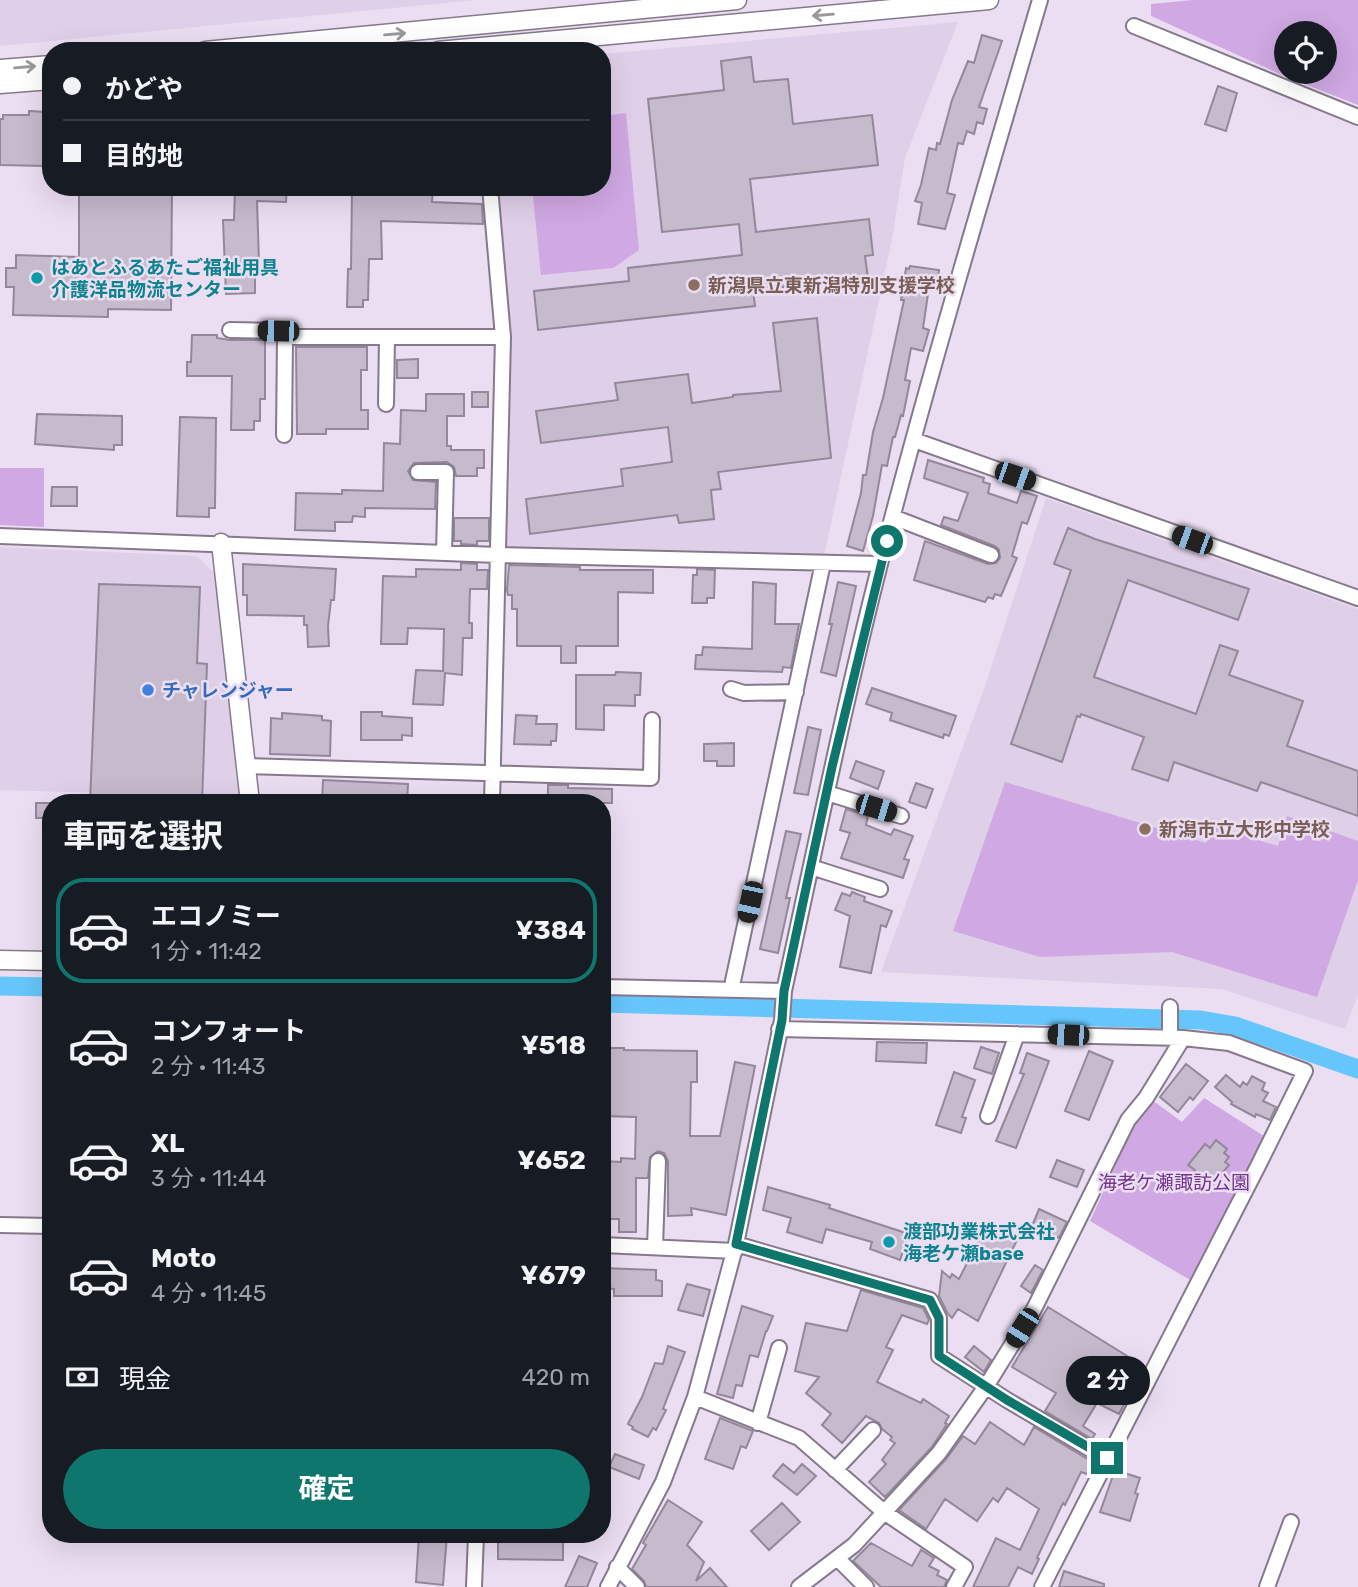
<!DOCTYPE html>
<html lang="ja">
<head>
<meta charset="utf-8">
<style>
  :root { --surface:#171b24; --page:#242831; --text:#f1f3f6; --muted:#9ea1a6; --line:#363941; --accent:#0f766e }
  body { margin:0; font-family:Rubik,"Noto Sans JP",sans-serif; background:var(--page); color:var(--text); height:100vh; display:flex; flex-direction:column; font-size:26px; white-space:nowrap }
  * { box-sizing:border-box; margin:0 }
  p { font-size:23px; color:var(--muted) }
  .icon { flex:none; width:38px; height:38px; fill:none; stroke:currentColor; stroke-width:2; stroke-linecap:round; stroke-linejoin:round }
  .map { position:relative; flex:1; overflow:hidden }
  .sheet { position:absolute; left:42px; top:794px; width:569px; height:749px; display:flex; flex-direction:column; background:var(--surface); border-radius:28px; box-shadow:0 7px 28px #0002 }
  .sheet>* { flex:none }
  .hud { position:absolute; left:42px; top:42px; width:569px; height:154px; border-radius:28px; box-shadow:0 7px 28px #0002; display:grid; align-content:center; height:154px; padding:0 21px; background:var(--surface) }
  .controls { position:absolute; left:1274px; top:21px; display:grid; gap:14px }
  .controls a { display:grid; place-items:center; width:63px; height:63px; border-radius:50%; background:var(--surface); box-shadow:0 7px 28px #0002; font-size:35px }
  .end { position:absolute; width:32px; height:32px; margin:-16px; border:9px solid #0f766e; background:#fff; box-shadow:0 0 0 4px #fff }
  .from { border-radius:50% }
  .bubble { position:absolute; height:49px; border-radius:24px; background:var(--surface); box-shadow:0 7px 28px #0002; font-size:23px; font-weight:700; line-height:49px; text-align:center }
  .car { position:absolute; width:21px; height:42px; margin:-21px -10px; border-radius:9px; box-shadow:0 0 5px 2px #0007; background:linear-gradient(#222 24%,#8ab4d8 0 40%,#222 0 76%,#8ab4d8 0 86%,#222 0) }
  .hud b { display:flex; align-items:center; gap:24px; height:66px; font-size:26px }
  .hud b+b { border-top:2px solid var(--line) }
  .hud i { width:18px; height:18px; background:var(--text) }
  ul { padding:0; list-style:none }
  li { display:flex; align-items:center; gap:21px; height:105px; margin:0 14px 10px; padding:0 7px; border:4px solid transparent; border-radius:28px }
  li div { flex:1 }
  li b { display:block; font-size:26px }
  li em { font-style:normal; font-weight:700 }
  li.active { border-color:var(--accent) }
  li>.icon { width:63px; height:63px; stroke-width:1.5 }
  h2 { padding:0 21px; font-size:32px; line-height:84px }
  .pay { display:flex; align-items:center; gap:18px; height:77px; padding:0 21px; font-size:26px }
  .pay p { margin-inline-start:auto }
  .action { display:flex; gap:14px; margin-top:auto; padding:14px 21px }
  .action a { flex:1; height:80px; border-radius:42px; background:var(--accent); color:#fff; font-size:28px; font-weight:700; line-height:80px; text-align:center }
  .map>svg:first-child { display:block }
  .built { fill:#e0cfe9 }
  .green { fill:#d0a8e3; fill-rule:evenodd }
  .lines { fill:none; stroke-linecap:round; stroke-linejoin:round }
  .canal { stroke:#66c6fc; stroke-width:19 }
  .building { fill:#c6bacd; stroke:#938799; stroke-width:2 }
  .minor-casing { stroke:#85798b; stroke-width:18 }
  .tertiary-casing { stroke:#85798b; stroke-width:21 }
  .minor { stroke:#fff; stroke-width:14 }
  .tertiary { stroke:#fff; stroke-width:18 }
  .oneway { stroke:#9b989c }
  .route { stroke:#0f766e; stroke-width:9 }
  .culture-dot { fill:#0f9aa8; stroke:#ebdef2; stroke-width:2.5 }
  .education-dot { fill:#8d6e63; stroke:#ebdef2; stroke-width:2.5 }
  .shop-dot { fill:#3f7fe0; stroke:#ebdef2; stroke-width:2.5 }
  .labels { text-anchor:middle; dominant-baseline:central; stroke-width:5; stroke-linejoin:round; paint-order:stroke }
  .culture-label { font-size:19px; font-weight:bold; fill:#0d838f; stroke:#ebdef2; text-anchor:start }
  .education-label { font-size:19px; font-weight:bold; fill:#785e54; stroke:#ebdef2; text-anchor:start }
  .shop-label { font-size:19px; font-weight:bold; fill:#366cbe; stroke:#ebdef2; text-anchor:start }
  .park-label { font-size:19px; fill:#73358d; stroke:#ebdef2 }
</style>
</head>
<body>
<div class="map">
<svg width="1358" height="1587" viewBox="0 0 1358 1587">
  <rect width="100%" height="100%" fill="#ebdef2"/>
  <path class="built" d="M 0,0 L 476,0 L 0,46 Z
    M 958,22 L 905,158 L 892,239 L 824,556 L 504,550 L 505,500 L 509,497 L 510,448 L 507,442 L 511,331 L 497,187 L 602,187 L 602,54 Z
    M 1046,498 L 1358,609 L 1358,995 L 1345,1029 L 1221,989 L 881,972 L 985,686 Z
    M 0,547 L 197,556 L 218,577 L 238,797 L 0,790 Z"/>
  <path class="green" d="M 1193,0 L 1358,0 L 1358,105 L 1284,76 L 1151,16 L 1151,4 ZM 1325,33 L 1325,72 L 1286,72 L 1286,33 Z
    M 626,113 L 639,250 L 613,268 L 541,275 L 532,187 L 602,187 L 602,116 Z
    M 0,468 L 44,468 L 44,527 L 0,525 Z
    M 1005,782 L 1206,843 L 1212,826 L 1278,846 L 1287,816 L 1358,841 L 1358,880 L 1317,997 L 1172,952 L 1040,957 L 953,931 Z
    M 1204,1098 L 1267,1138 L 1190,1280 L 1090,1221 L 1136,1121 L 1152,1100 L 1182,1122 Z"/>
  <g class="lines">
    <path class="canal" d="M 0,986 L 51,987
      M 602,1003 L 1201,1020 L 1235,1026 L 1358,1069"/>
  </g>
  <path class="building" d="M 982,35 L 1002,41 L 979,107 L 987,109 L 983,124 L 977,122 L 974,134 L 967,131 L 963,144 L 958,143 L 947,193 L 955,195 L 945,229 L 918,224 L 922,203 L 915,201 L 921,185 L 929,148 L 936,150 L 937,143 L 940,144 L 952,100 L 968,61 L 974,63 Z
    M 751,57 L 754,82 L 788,79 L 793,124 L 872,115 L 878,165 L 750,179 L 756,232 L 869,219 L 873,255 L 865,256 L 868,278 L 753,290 L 755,306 L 538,330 L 534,291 L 629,281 L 628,268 L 742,255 L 739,224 L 662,232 L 648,99 L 724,90 L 721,61 Z
    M 1218,86 L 1237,93 L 1226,131 L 1205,124 Z
    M 29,111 L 47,112 L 47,118 L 51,118 L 51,147 L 46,147 L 45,166 L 0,165 L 0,119 L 3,119 L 3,115 L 29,115 Z
    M 79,187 L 172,187 L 171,310 L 108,309 L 108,317 L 13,315 L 14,287 L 6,287 L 6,268 L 16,268 L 16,255 L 79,257 Z
    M 235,187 L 287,187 L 286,202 L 257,201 L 259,261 L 255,261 L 255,293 L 226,294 L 223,220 L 234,220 Z
    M 369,187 L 433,187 L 432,202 L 482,204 L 483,224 L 381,221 L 382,259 L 369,259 L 368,300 L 363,300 L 363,307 L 347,307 L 348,269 L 351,269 L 352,189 Z
    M 910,266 L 939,270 L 937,288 L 929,287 L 923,328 L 929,330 L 923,351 L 911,348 L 905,380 L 910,381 L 903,416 L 901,415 L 895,437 L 893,437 L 887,466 L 882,465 L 873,516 L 863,551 L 847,546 L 861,493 L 863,475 L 866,475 L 873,432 L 883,398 L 904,300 L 901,300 L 906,268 L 909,269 Z
    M 817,318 L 831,458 L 718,472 L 721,489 L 711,490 L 714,519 L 679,523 L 677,515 L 530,534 L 526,499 L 623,486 L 621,469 L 672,462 L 668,427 L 541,443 L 536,411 L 618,400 L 615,383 L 688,374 L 692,403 L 733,397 L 733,395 L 781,391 L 773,323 Z
    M 192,335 L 217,335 L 217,338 L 230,340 L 265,340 L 265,399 L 260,399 L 260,421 L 254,421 L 254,430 L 231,430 L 232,376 L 187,376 L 187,362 L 191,362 Z
    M 296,347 L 367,347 L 367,370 L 361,370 L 361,410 L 368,410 L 368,429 L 326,429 L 326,434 L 297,434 Z
    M 418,359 L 418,378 L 397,378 L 397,360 Z
    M 472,392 L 488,392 L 488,407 L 472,407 Z
    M 426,394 L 464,394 L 464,416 L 447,416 L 447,446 L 451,446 L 451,450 L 484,450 L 484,468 L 477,468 L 477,476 L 456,476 L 454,467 L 447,462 L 414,463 L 408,471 L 413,480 L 436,482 L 435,509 L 365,508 L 365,517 L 353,516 L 352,522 L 335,522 L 335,531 L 295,530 L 296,493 L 342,494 L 342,490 L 383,491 L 384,443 L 400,444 L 401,410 L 426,411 Z
    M 37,414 L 122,416 L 122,445 L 114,445 L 114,450 L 35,444 Z
    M 180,417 L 216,418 L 215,508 L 209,508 L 209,517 L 177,516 Z
    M 928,460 L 984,478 L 983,482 L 990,484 L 988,493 L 1017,503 L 1021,491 L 1037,496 L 1027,524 L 1022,522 L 1012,556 L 1017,558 L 1001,596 L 995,594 L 993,599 L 988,597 L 985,602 L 914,580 L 925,541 L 988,564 L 996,563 L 1000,558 L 999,550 L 995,546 L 941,525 L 944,517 L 958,521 L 968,493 L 924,478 Z
    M 52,487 L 77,487 L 77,506 L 51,506 Z
    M 454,518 L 489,518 L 489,541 L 477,541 L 477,545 L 461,544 L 461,541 L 454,541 Z
    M 1068,528 L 1095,539 L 1249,589 L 1238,620 L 1128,580 L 1094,677 L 1196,714 L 1220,645 L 1238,651 L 1229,675 L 1303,701 L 1287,746 L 1358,771 L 1358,816 L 1261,782 L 1257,791 L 1174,762 L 1168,781 L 1132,769 L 1144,737 L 1081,714 L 1080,717 L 1077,716 L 1062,762 L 1011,744 L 1071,570 L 1054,564 Z
    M 461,563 L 477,564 L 477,570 L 488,570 L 487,589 L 470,589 L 469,623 L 472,623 L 472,638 L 463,638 L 462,675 L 445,673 L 443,705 L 413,704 L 416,670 L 443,671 L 444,629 L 408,628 L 407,644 L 381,644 L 383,576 L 416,577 L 416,569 L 461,570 Z
    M 243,564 L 336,569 L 334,600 L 331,600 L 328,626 L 329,646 L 308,647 L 307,625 L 304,625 L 304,616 L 247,615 L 247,595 L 243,595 Z
    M 509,565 L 580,567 L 580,570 L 653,570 L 653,593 L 618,592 L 618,646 L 576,646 L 576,663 L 561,663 L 561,646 L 517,646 L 517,609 L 512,609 L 512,595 L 508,595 L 507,590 Z
    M 697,569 L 715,570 L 714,598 L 707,598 L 707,603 L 692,603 L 693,575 L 697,575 Z
    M 753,582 L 776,584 L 775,624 L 799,624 L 791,668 L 783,667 L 782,672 L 695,669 L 696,655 L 702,655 L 703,647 L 752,649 Z
    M 838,582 L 856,586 L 836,676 L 821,672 L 832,624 L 829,624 Z
    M 99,584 L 200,587 L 197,663 L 207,664 L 202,803 L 90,803 Z
    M 616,672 L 641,673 L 640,695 L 635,695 L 635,706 L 604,705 L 604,730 L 576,729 L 576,675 L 615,675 Z
    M 872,688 L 956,716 L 949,736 L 944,734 L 943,738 L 890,720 L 892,713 L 866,704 Z
    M 361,712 L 382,712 L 382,716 L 412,718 L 412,736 L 402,735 L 402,740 L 361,740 Z
    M 282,713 L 322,716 L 322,720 L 331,721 L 330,756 L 270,754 L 271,718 L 282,719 Z
    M 516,715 L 537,716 L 536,724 L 557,724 L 556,741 L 551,741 L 551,745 L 514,744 Z
    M 808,727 L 821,730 L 808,795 L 794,793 Z
    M 734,743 L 734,766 L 717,766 L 717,761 L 704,761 L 704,744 Z
    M 856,761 L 884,771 L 878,789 L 850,778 Z
    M 323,780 L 408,784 L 407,803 L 322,803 Z
    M 916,783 L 933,789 L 926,808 L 909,802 Z
    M 548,785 L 568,785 L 568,788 L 612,789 L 612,803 L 548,803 Z
    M 36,803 L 51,803 L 51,818 L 36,818 Z
    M 846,809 L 868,816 L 866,825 L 891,835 L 894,829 L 913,836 L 904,859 L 909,860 L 903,878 L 841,858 L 850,833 L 840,830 Z
    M 786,831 L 801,834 L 786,898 L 790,898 L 778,953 L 760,949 Z
    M 852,892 L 865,897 L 864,901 L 892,911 L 886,927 L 881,925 L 871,973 L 840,967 L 850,916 L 835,910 L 842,893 L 850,896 Z
    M 877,1042 L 927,1043 L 926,1063 L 876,1061 Z
    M 981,1047 L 999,1053 L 992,1074 L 974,1068 Z
    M 602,1048 L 624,1048 L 624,1050 L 697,1051 L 697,1082 L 691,1082 L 690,1136 L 720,1136 L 735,1062 L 755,1066 L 726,1215 L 691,1208 L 692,1215 L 668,1216 L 668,1161 L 664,1153 L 658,1151 L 650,1157 L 648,1178 L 636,1178 L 636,1232 L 619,1232 L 619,1219 L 602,1219 L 602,1161 L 621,1162 L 621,1158 L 635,1159 L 636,1117 L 602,1116 Z
    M 1089,1051 L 1113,1061 L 1089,1120 L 1065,1111 Z
    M 1027,1053 L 1049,1061 L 1016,1148 L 996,1141 L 1024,1074 L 1020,1073 Z
    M 1186,1064 L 1208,1081 L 1193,1100 L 1190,1097 L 1178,1112 L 1160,1097 Z
    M 954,1072 L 975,1080 L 962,1117 L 966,1118 L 961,1133 L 936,1125 Z
    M 1226,1075 L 1240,1087 L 1243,1082 L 1247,1085 L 1252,1076 L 1265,1083 L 1262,1090 L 1268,1093 L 1263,1101 L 1276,1107 L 1270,1120 L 1256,1114 L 1255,1117 L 1231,1104 L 1232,1102 L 1215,1087 Z
    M 1216,1140 L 1227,1149 L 1224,1153 L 1229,1157 L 1225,1162 L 1229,1165 L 1214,1183 L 1208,1178 L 1203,1184 L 1192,1174 L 1195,1170 L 1188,1165 L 1205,1144 L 1210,1148 Z
    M 1057,1160 L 1084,1170 L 1077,1187 L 1050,1177 Z
    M 768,1187 L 830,1205 L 829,1208 L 909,1234 L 900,1260 L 870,1249 L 872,1242 L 826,1229 L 822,1243 L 787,1232 L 791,1218 L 763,1210 Z
    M 1039,1209 L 1067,1222 L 1059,1238 L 1032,1226 Z
    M 986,1225 L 1017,1240 L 978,1321 L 958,1309 L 952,1318 L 948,1314 L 939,1296 L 942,1271 L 950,1278 L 952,1274 L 959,1279 Z
    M 1035,1265 L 1043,1270 L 1031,1293 L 1021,1286 Z
    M 602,1268 L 656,1270 L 656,1280 L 662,1281 L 662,1296 L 614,1296 L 614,1289 L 602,1288 Z
    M 687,1284 L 710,1290 L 703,1316 L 678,1310 Z
    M 861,1290 L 923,1308 L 929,1320 L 927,1324 L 902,1315 L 886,1347 L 893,1350 L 877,1382 L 921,1403 L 923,1399 L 949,1416 L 945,1423 L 947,1424 L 932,1447 L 885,1497 L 869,1482 L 886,1464 L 882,1460 L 895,1443 L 890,1440 L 892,1437 L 882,1429 L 879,1423 L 866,1416 L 842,1443 L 822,1425 L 831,1414 L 806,1393 L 819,1377 L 795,1371 L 806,1323 L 847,1331 Z
    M 742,1306 L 773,1316 L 767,1331 L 766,1331 L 758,1357 L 750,1355 L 742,1386 L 736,1385 L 733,1398 L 717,1394 Z
    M 1048,1307 L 1132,1359 L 1114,1390 L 1128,1397 L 1119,1414 L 1097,1403 L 1083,1426 L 1095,1434 L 1092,1439 L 1045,1411 L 1056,1393 L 1012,1367 Z
    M 668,1346 L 685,1352 L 663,1409 L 666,1410 L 656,1430 L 653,1428 L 648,1437 L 632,1429 L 633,1427 L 628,1424 L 642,1397 L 655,1363 L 663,1364 Z
    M 974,1346 L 991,1360 L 984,1372 L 965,1357 Z
    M 720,1418 L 753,1431 L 746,1448 L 741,1446 L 733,1469 L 705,1459 Z
    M 990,1422 L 1024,1445 L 1034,1427 L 1094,1463 L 1087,1474 L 1081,1472 L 1065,1505 L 1063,1503 L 1037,1558 L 1039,1559 L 1032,1574 L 1018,1567 L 1008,1587 L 973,1587 L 996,1538 L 1020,1550 L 1039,1509 L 1007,1488 L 998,1502 L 993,1498 L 977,1521 L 945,1499 L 926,1529 L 899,1510 L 946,1459 L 963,1436 L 975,1444 Z
    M 615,1454 L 644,1465 L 639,1479 L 609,1467 Z
    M 783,1464 L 794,1473 L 802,1464 L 816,1476 L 797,1495 L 773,1476 Z
    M 1115,1470 L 1140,1478 L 1135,1493 L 1138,1494 L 1130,1521 L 1100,1512 Z
    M 668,1500 L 702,1522 L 687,1545 L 704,1562 L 696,1581 L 710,1568 L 727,1587 L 646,1587 L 644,1581 L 632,1569 L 646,1545 L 643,1543 Z
    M 782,1503 L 800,1522 L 769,1550 L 751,1531 Z
    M 419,1535 L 447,1535 L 443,1585 L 416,1582 Z
    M 498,1535 L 563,1535 L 563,1560 L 498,1559 Z
    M 871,1543 L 912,1566 L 921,1550 L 934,1558 L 929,1566 L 939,1571 L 937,1575 L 947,1580 L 944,1587 L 881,1587 L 853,1561 Z
    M 579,1556 L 597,1563 L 587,1587 L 565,1587 Z
    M 1064,1571 L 1104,1584 L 1104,1587 L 1059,1587 Z"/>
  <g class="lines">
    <g class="minor-casing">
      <path id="minor" d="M 1134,26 L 1358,117
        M 490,187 L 503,337 L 492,803
        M 230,330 L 278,331 L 285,337 L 503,337
        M 386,404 L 387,338
        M 284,435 L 285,337
        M 914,440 L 1358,598
        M 418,472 L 446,472 L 444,553
        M 893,517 L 991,555
        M 0,536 L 498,555 L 880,564
        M 731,689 L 744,693 L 796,692
        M 246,766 L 651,778 L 652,720
        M 827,793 L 901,816
        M 811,867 L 880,889
        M 733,981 L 823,563
        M 602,987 L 784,991
        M 779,1029 L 1183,1038 L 1229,1043 L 1305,1071 L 1258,1166 L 1042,1587
        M 1170,1038 L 1170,1007
        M 988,1116 L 1017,1034
        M 0,1225 L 51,1226
        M 736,1244 L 930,1300 L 939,1318 L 939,1356 L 1007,1400 L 1107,1459
        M 602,1245 L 735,1251
        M 655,1247 L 658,1161
        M 695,1397 L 799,1438 L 884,1512 L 965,1567 L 954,1587
        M 758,1423 L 779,1348
        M 835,1470 L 873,1430
        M 837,1558 L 866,1587
        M 617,1567 L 637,1587
        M 474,1587 L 476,1535
        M 608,1587 L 663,1482 L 695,1397 L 736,1244 L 782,1020 L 784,991 C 815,849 844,705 880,564 C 929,375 985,187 1040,0
        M 799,1587 L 854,1545 L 939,1453 L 987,1385 L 1034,1309 L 1128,1120 L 1146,1098 L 1183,1038
        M 1267,1587 L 1291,1522"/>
    </g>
    <g class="tertiary-casing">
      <path id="tertiary" d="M 205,51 L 737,0
        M 438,51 L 989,0
        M 0,69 L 51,65
        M 0,84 L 51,80
        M 221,543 L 250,803
        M 0,960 L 51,961"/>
    </g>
    <use href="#minor" class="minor"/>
    <use href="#tertiary" class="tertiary"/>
  </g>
  <defs><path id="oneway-shaft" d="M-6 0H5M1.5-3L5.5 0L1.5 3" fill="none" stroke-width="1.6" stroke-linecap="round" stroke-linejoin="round" transform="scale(1.75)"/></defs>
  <g class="oneway">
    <use href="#oneway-shaft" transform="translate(823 15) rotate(175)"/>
    <use href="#oneway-shaft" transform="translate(395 34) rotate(-5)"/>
    <use href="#oneway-shaft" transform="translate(25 67) rotate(-5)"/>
  </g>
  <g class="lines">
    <path class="route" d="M 887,541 L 832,767 L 784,991 L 782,1020 L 736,1244 L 930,1300 L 939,1318 L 939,1356 L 1007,1400 L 1107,1458"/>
  </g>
  <g class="culture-dot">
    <circle cx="37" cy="278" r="7"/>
    <circle cx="889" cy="1242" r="7"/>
  </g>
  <g class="education-dot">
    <circle cx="694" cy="285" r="7"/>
    <circle cx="1145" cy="829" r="7"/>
  </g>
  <circle class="shop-dot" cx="148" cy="690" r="7"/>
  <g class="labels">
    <g class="culture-label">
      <text x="51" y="267">はあとふるあたご福祉用具<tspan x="51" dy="22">介護洋品物流センター</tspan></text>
      <text x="903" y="1231">渡部功業株式会社<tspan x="903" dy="22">海老ケ瀬base</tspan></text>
    </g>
    <g class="education-label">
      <text x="708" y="285">新潟県立東新潟特別支援学校</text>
      <text x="1159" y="829">新潟市立大形中学校</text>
    </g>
    <g class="shop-label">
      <text x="162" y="690">チャレンジャー</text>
    </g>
    <g class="park-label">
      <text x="1174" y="1182">海老ケ瀬諏訪公園</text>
    </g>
  </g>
</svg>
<div class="controls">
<a><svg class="icon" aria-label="locate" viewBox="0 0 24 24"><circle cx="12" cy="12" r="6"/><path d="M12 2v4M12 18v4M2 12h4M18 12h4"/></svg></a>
</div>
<i class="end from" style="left:887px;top:541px"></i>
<i class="end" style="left:1107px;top:1458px"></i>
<div class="bubble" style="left:1066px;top:1356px;width:84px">2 分</div>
<i class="car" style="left:278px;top:331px;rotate:271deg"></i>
<i class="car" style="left:1015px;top:476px;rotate:109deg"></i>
<i class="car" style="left:1192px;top:540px;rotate:290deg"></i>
<i class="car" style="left:876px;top:808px;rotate:107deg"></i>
<i class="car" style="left:750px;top:902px;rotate:192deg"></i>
<i class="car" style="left:1068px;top:1035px;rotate:272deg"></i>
<i class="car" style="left:1022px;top:1328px;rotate:212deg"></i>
<div class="hud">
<b><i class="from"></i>かどや</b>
<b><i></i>目的地</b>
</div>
<section class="sheet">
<h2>車両を選択</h2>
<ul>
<li class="active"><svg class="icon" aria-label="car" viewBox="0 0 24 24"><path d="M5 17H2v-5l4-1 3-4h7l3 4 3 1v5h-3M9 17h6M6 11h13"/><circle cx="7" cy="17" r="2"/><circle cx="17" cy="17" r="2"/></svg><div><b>エコノミー</b><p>1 分 · 11:42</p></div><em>¥384</em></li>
<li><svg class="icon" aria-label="car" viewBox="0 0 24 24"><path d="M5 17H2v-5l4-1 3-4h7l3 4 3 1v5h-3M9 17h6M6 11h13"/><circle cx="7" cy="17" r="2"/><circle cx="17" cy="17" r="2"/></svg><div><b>コンフォート</b><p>2 分 · 11:43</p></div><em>¥518</em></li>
<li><svg class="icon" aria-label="car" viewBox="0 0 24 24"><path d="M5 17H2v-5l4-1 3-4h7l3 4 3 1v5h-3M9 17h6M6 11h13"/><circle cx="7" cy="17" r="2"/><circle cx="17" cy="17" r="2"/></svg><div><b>XL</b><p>3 分 · 11:44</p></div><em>¥652</em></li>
<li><svg class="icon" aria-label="car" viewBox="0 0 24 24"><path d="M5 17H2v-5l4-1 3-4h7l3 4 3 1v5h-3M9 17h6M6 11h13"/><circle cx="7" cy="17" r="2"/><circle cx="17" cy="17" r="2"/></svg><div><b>Moto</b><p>4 分 · 11:45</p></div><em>¥679</em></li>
</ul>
<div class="pay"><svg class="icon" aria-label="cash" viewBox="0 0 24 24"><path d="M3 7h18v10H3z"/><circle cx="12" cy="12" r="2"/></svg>現金<p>420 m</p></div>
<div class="action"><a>確定</a></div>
</section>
</div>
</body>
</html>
